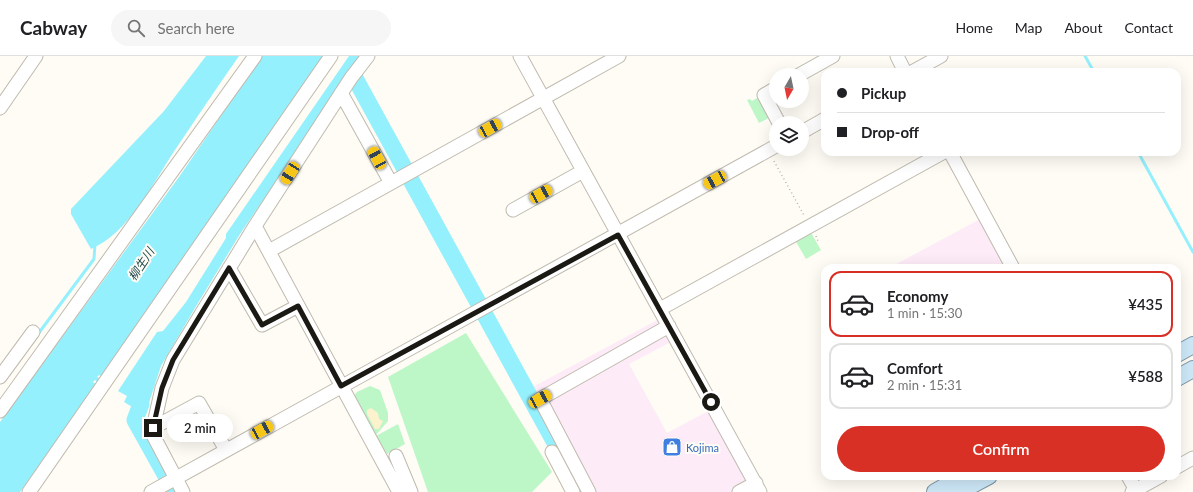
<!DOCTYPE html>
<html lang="en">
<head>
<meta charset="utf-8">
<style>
  :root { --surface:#fff; --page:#f6f6f6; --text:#202124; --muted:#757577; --line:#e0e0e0; --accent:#d93025 }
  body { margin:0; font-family:Lato,"Noto Sans JP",sans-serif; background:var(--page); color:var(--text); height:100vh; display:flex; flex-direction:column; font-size:15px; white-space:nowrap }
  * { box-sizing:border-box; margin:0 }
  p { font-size:13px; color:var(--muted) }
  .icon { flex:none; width:22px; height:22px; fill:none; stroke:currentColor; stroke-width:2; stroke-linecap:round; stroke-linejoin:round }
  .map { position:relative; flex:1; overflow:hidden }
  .sheet { position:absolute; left:821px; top:208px; width:360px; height:216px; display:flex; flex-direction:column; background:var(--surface); border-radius:12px; box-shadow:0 4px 16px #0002 }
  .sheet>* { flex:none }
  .hud { position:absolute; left:821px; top:12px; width:360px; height:88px; border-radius:12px; box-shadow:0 4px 16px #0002; display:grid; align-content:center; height:88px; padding:0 16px; background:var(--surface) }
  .needle { width:26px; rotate:189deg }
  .buttons { position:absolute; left:769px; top:12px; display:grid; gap:8px }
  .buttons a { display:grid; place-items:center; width:40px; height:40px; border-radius:50%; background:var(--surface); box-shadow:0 4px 16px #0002; font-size:20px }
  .end { position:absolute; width:18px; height:18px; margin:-9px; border:5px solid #1a1914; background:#fff; box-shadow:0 0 0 2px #fff }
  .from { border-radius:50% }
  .bubble { position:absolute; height:28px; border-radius:14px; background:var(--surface); box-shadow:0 4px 16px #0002; font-size:13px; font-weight:600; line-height:28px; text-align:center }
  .car { position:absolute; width:12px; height:24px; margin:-12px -6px; border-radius:5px; box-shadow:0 0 3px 1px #0007; background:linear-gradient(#f5c518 24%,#345 0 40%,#f5c518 0 76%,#345 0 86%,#f5c518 0) }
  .hud b { display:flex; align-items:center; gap:14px; height:38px; font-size:15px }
  .hud b+b { border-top:1px solid var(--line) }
  .hud i { width:10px; height:10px; background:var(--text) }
  ul { padding:7px 0 0; list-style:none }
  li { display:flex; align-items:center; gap:12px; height:66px; margin:0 8px 6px; padding:0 8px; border:2px solid var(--line); border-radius:12px }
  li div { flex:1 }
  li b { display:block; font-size:15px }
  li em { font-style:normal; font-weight:600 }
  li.selected { border-color:var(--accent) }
  li>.icon { width:36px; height:36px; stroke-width:1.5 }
  .action { display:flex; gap:8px; margin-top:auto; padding:8px 16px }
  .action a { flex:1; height:46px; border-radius:24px; background:var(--accent); color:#fff; font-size:16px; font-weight:600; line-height:46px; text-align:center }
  header { display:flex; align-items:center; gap:24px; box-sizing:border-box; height:56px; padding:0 20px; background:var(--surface); border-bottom:1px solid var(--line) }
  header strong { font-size:19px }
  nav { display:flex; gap:22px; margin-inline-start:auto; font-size:14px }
  .search { width:280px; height:36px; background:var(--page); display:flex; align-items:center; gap:10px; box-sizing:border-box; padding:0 14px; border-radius:22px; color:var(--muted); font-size:15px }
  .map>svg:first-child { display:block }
  .commercial { fill:#fdecf8 }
  .green { fill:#bdf7c7 }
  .sand { fill:#fcf2cd }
  .water { fill:#95f0fd }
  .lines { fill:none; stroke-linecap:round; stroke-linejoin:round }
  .stream { stroke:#95f0fd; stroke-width:3 }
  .river { stroke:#95f0fd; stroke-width:17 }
  .minor-casing { stroke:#bfbaae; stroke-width:15 }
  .major-casing { stroke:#7a96a6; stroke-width:18 }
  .path { stroke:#b7b6af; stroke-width:1.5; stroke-dasharray:1 3; stroke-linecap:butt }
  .minor { stroke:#fff; stroke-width:13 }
  .major { stroke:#cee8f8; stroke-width:16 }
  .route { stroke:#1a1914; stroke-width:5 }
  .labels { text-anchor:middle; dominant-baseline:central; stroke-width:4; stroke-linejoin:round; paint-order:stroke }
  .shop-label { font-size:11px; fill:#366cbe; stroke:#fefcf4; text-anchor:start }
  .water-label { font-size:12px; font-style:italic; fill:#1e484e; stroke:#fefcf4 }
</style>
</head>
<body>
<header>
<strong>Cabway</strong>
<div class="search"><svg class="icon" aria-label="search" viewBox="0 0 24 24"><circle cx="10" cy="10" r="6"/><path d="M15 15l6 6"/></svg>Search here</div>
<nav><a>Home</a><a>Map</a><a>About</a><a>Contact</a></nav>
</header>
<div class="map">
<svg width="1193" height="436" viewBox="0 0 1193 436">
  <rect width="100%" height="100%" fill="#fefcf4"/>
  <path class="commercial" d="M 982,162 L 1009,212 L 889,212 Z
    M 661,262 L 673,285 L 629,308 L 667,377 L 712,353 L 754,432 L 747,436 L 586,436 L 529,333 Z"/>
  <path class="green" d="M 757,42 L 761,43 L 771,61 L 759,67 L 747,44 L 750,43 L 752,45 Z
    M 810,175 L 821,194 L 806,203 L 795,184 Z
    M 466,277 L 552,416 L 532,436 L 428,436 L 388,321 Z
    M 370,330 L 380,334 L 388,357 L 388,365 L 376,379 L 374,378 L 352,342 L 357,336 Z
    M 398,368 L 405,388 L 387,398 L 376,380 Z"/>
  <path class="sand" d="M 371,352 L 378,357 L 379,363 L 383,365 L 379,373 L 375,373 L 367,358 L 367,354 Z"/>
  <path class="water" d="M 206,0 L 239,0 C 217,31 196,63 175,94 C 153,127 129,177 91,193 L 71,158 L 71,153 L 164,55 Z
    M 262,0 L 323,0 L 102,321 L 99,319 L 97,321 L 99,322 L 97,326 L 95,324 L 93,326 L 96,328 L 20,436 L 0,436 L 0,366 L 179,121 Z
    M 349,0 L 360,0 L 345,20 L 310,76 L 240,178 L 195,252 L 161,310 L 142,368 L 136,370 L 130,362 L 134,352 L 124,346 L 127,340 L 118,335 L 157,276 L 163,275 L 186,246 L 226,182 L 226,178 Z"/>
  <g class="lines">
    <path class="stream" d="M 1085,0 L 1094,16
      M 1138,96 L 1193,196
      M 38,278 L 94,203 L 95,188"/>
    <path class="river" d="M 356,24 L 576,425
      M 141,348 L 135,364 L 175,436"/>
    <g class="minor-casing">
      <path id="minor" d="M 520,0 L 760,436
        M 897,0 L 905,16
        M 912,16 L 941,0
        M 799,19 L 833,0
        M 776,32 L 764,39 L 779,67
        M 341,37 L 391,127
        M 0,52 L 36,0
        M 802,76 L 825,63
        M 950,96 L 1013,212
        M 513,154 L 583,115
        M 255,170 L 399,436
        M 269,195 L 619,0
        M 229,212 L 262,269 L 298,250
        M 660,253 L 944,96
        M 0,321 L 33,276
        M 0,355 L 255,0
        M 153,372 L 199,347 L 226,394
        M 552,396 L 573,436
        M 396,400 L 411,436
        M 1177,411 L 1193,402
        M 1128,420 L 1137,436
        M 29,436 L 331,0
        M 151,436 L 776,90
        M 183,436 L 153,379 L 153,372 L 162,332 L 173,304 L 255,170 L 351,22 L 368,0
        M 589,436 L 540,343 L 669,270
        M 739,436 L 756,427
        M 1132,436 L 1161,420"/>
    </g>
    <g class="major-casing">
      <path id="major" d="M 1177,298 L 1193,289
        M 1177,322 L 1193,313
        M 935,436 L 963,420
        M 959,436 L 989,420"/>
    </g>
    <path class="path" d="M 774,105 L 805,161
      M 816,180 L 818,185"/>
    <use href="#minor" class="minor"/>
    <use href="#major" class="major"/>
  </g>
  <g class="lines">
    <path class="route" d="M 153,372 L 162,332 L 173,304 L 229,212 L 262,269 L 298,250 L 341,330 L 618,179 L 711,346"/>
  </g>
  <defs>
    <g id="shop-square" transform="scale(1)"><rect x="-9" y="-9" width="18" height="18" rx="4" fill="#3f7fe0" stroke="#fefcf4"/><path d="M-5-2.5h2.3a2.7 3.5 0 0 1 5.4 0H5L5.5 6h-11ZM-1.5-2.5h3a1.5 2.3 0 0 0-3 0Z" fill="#fff"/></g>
  </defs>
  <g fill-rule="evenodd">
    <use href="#shop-square" x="672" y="391"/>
  </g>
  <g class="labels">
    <g class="shop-label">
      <text x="686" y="391">Kojima</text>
    </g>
    <g class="water-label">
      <text transform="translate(141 208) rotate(-56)">柳生川</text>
    </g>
  </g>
</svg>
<div class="buttons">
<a><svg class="needle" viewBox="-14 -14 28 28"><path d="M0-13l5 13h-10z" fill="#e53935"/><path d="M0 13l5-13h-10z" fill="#757577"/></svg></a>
<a><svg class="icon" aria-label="layers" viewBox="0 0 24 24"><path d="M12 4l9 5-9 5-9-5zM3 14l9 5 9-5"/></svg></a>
</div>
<i class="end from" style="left:711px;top:346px"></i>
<i class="end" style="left:153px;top:372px"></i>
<div class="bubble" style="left:167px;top:358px;width:66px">2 min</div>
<i class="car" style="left:490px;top:72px;rotate:61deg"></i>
<i class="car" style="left:377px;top:102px;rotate:331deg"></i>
<i class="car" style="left:290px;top:117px;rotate:213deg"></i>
<i class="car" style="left:715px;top:124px;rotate:241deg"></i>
<i class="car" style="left:541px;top:138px;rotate:61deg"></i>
<i class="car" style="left:540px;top:343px;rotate:61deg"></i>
<i class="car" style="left:262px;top:374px;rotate:61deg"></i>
<div class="hud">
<b><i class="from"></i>Pickup</b>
<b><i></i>Drop-off</b>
</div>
<section class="sheet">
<ul>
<li class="selected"><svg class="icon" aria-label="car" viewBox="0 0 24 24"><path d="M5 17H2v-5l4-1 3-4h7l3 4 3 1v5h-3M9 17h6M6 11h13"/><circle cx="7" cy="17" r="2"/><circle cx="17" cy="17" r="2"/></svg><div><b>Economy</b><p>1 min · 15:30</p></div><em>¥435</em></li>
<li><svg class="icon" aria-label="car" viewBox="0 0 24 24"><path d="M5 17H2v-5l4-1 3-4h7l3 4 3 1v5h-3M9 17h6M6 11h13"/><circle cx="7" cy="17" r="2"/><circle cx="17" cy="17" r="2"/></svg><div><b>Comfort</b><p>2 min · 15:31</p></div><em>¥588</em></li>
</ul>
<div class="action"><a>Confirm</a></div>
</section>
</div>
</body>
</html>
